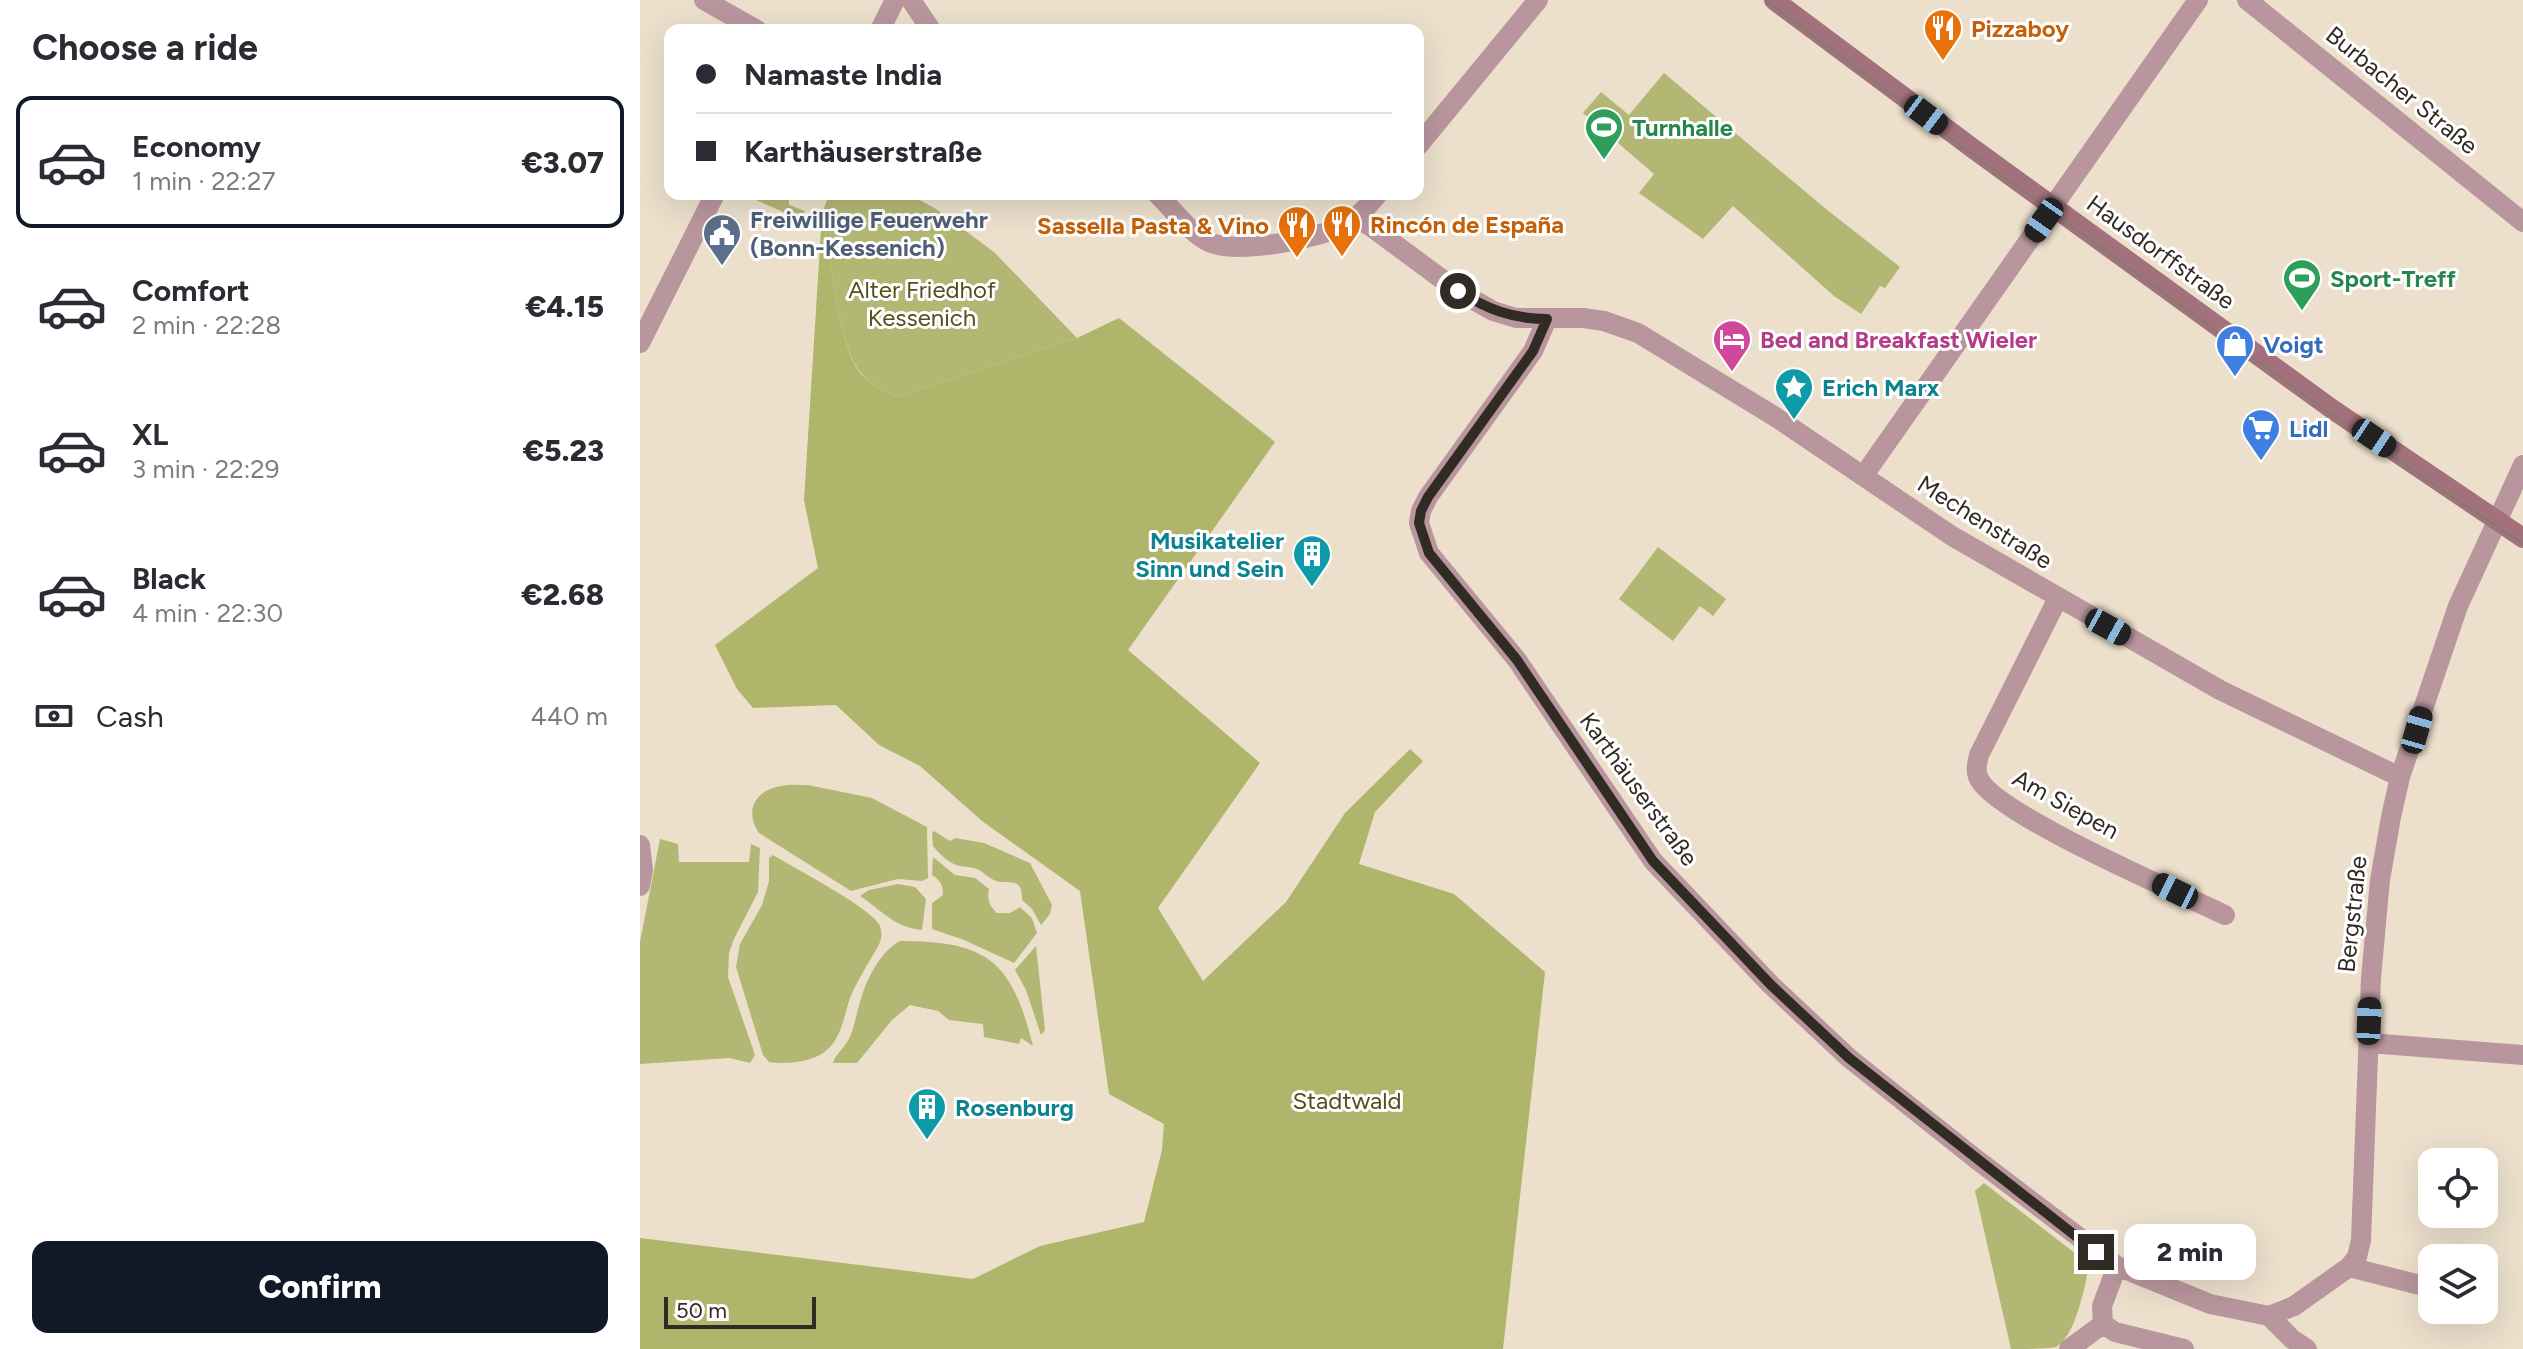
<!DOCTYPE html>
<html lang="en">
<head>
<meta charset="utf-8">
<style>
  :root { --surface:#fff; --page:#f2f2f3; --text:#2b2b33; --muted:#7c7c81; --line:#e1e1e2; --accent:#111827 }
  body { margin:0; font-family:Figtree,sans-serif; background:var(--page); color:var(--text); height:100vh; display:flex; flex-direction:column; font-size:30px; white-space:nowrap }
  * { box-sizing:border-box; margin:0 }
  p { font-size:26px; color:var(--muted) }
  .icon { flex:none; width:44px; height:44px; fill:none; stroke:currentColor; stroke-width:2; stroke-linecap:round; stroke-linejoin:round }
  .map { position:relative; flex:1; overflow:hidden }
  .panel { display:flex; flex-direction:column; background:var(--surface); width:640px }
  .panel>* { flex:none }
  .hud { position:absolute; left:24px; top:24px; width:760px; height:176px; border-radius:16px; box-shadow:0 8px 32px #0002; display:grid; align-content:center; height:176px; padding:0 32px; background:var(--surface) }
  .fabs { position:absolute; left:1778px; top:1148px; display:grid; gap:16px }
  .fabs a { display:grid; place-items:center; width:80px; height:80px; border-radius:16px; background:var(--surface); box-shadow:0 8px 32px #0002; font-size:40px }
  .scale { position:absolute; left:24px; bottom:20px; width:152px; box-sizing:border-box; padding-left:8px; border:4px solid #302b23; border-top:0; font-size:22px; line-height:28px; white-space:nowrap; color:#302b23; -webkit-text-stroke:6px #fff; paint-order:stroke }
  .end { position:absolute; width:36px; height:36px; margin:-18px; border:10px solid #302b23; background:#fff; box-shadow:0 0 0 4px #fff }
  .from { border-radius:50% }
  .bubble { position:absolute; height:56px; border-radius:16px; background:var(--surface); box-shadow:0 8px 32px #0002; font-size:26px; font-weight:800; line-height:56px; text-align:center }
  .car { position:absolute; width:24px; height:48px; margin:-24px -12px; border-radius:10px; box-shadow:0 0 6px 2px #0007; background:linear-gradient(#222 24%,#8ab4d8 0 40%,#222 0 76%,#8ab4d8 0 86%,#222 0) }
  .hud b { display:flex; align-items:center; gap:28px; height:76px; font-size:30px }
  .hud b+b { border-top:2px solid var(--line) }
  .hud i { width:20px; height:20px; background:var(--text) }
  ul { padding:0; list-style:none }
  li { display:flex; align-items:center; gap:24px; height:132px; margin:0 16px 12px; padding:0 16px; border:4px solid transparent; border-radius:16px }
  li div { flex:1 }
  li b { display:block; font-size:30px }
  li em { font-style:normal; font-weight:800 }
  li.active { border-color:var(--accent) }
  li>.icon { width:72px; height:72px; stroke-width:1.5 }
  h2 { padding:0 32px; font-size:36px; line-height:96px }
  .pay { display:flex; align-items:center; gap:20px; height:88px; padding:0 32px; font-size:30px }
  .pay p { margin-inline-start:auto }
  .button { display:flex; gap:16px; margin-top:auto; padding:16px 32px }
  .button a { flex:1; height:92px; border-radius:16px; background:var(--accent); color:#fff; font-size:32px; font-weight:800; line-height:92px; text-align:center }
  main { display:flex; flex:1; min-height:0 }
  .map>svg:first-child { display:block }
  .green { fill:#b3b774 }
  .forest { fill:#b0b56c }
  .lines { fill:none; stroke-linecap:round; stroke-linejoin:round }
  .minor { stroke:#b9969d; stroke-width:20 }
  .secondary { stroke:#a3717b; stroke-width:20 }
  .tram { stroke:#837b6e; stroke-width:2 }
  .route { stroke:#302b23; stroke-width:10 }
  .labels { text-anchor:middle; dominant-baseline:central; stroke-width:6; stroke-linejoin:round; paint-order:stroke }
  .food-label { font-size:24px; font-weight:bold; fill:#c56008; stroke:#fff; text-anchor:start }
  .street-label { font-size:24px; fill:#302b23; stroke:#fff }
  .leisure-label { font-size:24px; font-weight:bold; fill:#27864d; stroke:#fff; text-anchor:start }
  .service-label { font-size:24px; font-weight:bold; fill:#4e5e75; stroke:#fff; text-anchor:start }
  .park-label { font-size:24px; fill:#50521c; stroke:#fff }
  .hotel-label { font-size:24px; font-weight:bold; fill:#b23c85; stroke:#fff; text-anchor:start }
  .shop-label { font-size:24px; font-weight:bold; fill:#366cbe; stroke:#fff; text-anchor:start }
  .culture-label { font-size:24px; font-weight:bold; fill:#0d838f; stroke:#fff; text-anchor:start }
</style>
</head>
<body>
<main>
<section class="panel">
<h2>Choose a ride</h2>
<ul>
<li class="active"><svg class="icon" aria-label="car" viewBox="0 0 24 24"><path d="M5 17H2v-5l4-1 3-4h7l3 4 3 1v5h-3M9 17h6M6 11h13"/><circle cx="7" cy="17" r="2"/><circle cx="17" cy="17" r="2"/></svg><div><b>Economy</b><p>1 min · 22:27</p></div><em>€3.07</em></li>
<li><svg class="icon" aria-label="car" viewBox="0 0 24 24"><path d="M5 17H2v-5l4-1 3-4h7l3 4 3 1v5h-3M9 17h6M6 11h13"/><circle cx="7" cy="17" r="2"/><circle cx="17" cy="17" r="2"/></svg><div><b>Comfort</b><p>2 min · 22:28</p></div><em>€4.15</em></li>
<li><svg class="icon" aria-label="car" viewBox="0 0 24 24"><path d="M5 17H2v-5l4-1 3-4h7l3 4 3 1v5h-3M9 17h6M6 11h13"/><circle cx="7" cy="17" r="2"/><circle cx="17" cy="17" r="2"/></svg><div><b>XL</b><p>3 min · 22:29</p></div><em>€5.23</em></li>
<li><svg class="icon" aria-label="car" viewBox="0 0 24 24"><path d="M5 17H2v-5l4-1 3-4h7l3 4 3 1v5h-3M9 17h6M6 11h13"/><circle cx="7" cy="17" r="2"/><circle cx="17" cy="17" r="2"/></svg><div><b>Black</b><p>4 min · 22:30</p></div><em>€2.68</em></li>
</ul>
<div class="pay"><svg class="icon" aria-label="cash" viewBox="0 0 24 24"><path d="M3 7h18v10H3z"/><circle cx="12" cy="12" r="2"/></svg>Cash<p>440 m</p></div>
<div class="button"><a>Confirm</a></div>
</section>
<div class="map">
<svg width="1883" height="1349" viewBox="0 0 1883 1349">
  <rect width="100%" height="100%" fill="#ece0cc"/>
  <path class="green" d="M 1024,73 L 1186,209 L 1260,267 L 1245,288 L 1240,286 L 1221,314 L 1194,296 L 1093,206 L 1063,239 L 999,193 L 1014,174 L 943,113 L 961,92 L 989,115 Z
    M 103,194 L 157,194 L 149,199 L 149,205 L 165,211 L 161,220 Z
    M 189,194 L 269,194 L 296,209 L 354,252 L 437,338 L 258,397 C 243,391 228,383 218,369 C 199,344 189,249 182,214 Z
    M 1018,547 L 1086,599 L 1073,616 L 1060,606 L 1033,641 L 979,599 Z
    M 168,785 L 232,798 L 287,827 L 288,878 L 282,881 L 258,879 L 211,891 L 119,833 C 104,811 115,790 141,786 C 150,784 159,785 168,785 Z
    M 294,831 L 310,841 L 315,838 L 344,843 L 390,863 L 412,905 L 410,914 L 401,925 L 392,909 L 382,900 C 383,876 369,885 356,881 C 350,879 344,873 339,870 C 332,866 327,868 320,866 C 310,864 299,854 293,846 L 292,833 Z
    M 20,839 L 38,844 L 39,862 L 109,862 L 111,844 L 120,848 L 118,892 L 94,939 L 89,953 L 88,977 L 115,1055 L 110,1063 L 89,1058 L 0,1064 L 0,942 Z
    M 133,855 C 152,867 234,909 240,926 C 244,938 239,945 233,955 C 225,969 216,983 210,998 C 204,1015 202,1036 188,1049 C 175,1062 147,1065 129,1062 L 123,1055 L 96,967 L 100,944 L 122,905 L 129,881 L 129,858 Z
    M 293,857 L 315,875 L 335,878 L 349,889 C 347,899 349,906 357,913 L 370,913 L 380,907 L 392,918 L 397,933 L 374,963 L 324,940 L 292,929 L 292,903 L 303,895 C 303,884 300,880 292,875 Z
    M 258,884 L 275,887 L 286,899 L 282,930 C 253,927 243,911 220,896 L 229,890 Z
    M 260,941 C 349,941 372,962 393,1046 L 381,1038 L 379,1044 L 344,1037 L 343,1024 L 309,1020 L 298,1011 L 270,1005 L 252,1020 L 217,1063 L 193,1063 C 196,1054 202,1050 207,1042 C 215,1030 216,1012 221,999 C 227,978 241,951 260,941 Z
    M 396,946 L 405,1030 L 401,1035 L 386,990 L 375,970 Z
    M 1344,1183 L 1449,1264 C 1446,1284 1435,1338 1416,1347 C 1405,1349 1384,1349 1371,1349 L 1335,1191 Z"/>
  <path class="forest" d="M 182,214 C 189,249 199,344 218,370 C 228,383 243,391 258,397 L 437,338 L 479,318 L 635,442 L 488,650 L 620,763 L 518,908 L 563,981 L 646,902 L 705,813 L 770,749 L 783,761 L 735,812 L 719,864 L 814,894 L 905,972 L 863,1349 L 0,1349 L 0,1238 L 333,1279 L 400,1246 L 504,1222 L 522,1150 L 524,1124 L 469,1094 L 440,891 L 342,821 L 280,766 L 239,745 L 196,705 L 113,708 L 97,689 L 75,645 L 178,568 L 164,500 Z"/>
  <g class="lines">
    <path class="minor" d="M 64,0 L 117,30
      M 271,0 L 291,30
      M 1607,0 L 1883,222
      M 240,30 L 255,0
      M 778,146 L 898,0
      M 517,194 C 533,209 547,230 567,241 C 593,256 680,239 706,224 C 718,217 729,205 738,194
      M 715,218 L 730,226 L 818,291 L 853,311 L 876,318 L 943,318 L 964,321 L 998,333 L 1137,418 L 1312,536 L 1580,690 L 1760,777
      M 907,319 L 893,351 L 788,497 L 781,511 L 779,523 L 789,553 L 877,660 L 1013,861 L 1131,985 L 1209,1058 L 1336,1159 L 1477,1266 L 1570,1304 L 1629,1316 L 1654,1306 L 1709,1267 L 1717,1257 L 1721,1240 L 1731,978 L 1740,880 L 1751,817 L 1760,777 L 1818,606 L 1883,465
      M 0,343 L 75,194
      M 1224,475 L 1558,0
      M 1418,598 L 1339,755 C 1337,763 1335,771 1339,779 C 1357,815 1540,893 1585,915
      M 0,845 L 3,870 L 0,886
      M 1729,1043 L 1883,1055
      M 1709,1267 L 1792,1288
      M 1844,1302 L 1846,1302
      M 1629,1316 L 1652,1339 L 1667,1349
      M 1463,1324 L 1475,1332 L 1544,1349
      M 1463,1324 L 1462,1306 L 1477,1266
      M 1429,1349 L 1463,1324"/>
    <path class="secondary" d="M 1134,0 L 1335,150 L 1692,409 L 1883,538"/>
    <path class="tram" d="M 1125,0 L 1332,154 L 1703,423 L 1883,544"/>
  </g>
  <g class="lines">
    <path class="route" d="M 818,291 C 847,309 872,319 907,319 L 893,351 L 788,497 L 781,511 L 779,523 L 789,553 L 877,660 L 1013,861 L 1131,985 L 1209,1058 L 1456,1252"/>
  </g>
  <defs>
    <g id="restaurant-pin" transform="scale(2)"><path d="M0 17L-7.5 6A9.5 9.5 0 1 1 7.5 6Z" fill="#e8710a" stroke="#fff"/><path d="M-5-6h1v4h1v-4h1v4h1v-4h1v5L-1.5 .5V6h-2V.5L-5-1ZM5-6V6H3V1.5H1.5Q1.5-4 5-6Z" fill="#fff"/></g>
    <g id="stadium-pin" transform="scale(2)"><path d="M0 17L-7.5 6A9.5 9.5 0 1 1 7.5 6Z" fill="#2e9e5b" stroke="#fff"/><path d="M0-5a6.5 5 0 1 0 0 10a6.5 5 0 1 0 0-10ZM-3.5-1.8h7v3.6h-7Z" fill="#fff"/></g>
    <g id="civic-pin" transform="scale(2)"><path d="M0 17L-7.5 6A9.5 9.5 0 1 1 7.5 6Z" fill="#5c6f8a" stroke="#fff"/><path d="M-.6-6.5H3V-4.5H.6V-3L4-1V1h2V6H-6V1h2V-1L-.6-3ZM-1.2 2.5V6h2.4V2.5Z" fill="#fff"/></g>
    <g id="hotel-pin" transform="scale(2)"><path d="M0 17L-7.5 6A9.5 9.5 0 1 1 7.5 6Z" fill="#d1479c" stroke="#fff"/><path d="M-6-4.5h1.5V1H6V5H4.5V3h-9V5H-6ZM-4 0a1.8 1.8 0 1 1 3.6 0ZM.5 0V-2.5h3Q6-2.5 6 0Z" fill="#fff"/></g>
    <g id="shop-pin" transform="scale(2)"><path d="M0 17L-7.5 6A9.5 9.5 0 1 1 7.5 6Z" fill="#3f7fe0" stroke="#fff"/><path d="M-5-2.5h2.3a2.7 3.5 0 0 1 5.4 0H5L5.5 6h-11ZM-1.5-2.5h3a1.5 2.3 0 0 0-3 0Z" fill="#fff"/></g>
    <g id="sight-pin" transform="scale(2)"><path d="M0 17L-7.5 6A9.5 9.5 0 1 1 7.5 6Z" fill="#0f9aa8" stroke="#fff"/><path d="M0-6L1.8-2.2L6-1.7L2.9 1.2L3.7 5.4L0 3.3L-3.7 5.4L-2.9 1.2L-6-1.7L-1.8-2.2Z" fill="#fff"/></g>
    <g id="supermarket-pin" transform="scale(2)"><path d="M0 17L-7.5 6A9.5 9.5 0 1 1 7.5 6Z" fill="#3f7fe0" stroke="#fff"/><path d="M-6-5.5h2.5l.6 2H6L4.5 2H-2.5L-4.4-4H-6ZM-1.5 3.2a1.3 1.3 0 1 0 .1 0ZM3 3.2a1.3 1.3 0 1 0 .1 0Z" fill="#fff"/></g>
    <g id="building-pin" transform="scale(2)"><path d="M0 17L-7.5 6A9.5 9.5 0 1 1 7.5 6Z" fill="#0f9aa8" stroke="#fff"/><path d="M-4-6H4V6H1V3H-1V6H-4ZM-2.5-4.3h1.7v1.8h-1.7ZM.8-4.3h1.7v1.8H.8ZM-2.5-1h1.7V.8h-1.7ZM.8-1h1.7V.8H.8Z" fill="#fff"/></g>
  </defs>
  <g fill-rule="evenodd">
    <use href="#restaurant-pin" x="1303" y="28"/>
    <use href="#stadium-pin" x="964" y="127"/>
    <use href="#restaurant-pin" x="702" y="224"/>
    <use href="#restaurant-pin" x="657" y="225"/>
    <use href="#civic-pin" x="82" y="233"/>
    <use href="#stadium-pin" x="1662" y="278"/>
    <use href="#hotel-pin" x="1092" y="339"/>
    <use href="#shop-pin" x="1595" y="344"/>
    <use href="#sight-pin" x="1154" y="387"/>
    <use href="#supermarket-pin" x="1621" y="428"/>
    <use href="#building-pin" x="672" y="554"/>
    <use href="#building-pin" x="287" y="1107"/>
  </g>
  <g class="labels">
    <g class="food-label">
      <text x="1331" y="28">Pizzaboy</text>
      <text x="730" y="224">Rincón de España</text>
      <text x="629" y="225" text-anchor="end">Sassella Pasta &amp; Vino</text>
    </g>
    <g class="street-label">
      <text transform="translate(1762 90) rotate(39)">Burbacher Straße</text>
      <text transform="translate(1521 252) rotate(36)">Hausdorffstraße</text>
      <text transform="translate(1345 522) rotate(32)">Mechenstraße</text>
      <text transform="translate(999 789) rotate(54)">Karthäuserstraße</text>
      <text transform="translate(1426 804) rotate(29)">Am Siepen</text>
      <text transform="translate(1712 914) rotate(-84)">Bergstraße</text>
    </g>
    <g class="leisure-label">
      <text x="992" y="127">Turnhalle</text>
      <text x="1690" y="278">Sport-Treff</text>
    </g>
    <g class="service-label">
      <text x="110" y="219">Freiwillige Feuerwehr<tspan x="110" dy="28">(Bonn-Kessenich)</tspan></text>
    </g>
    <g class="park-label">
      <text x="282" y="289">Alter Friedhof<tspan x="282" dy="28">Kessenich</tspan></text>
      <text x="707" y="1100">Stadtwald</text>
    </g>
    <g class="hotel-label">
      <text x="1120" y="339">Bed and Breakfast Wieler</text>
    </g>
    <g class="shop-label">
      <text x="1623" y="344">Voigt</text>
      <text x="1649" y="428">Lidl</text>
    </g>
    <g class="culture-label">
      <text x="1182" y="387">Erich Marx</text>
      <text x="644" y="540" text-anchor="end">Musikatelier<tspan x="644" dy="28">Sinn und Sein</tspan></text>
      <text x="315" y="1107">Rosenburg</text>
    </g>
  </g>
</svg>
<div class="fabs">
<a><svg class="icon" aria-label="locate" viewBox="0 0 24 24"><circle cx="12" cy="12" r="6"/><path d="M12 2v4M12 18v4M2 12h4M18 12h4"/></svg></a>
<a><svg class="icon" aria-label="layers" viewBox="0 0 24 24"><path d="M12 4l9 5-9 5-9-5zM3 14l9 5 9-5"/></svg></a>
</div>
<div class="scale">50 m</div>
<i class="end from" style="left:818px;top:291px"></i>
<i class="end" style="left:1456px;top:1252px"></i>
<div class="bubble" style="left:1484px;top:1224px;width:132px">2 min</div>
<i class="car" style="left:1286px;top:115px;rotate:127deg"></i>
<i class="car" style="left:1404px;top:220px;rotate:215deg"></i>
<i class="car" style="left:1734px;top:438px;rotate:124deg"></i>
<i class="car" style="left:1468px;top:627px;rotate:119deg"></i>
<i class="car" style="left:1777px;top:730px;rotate:16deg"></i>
<i class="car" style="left:1535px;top:891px;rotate:296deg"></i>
<i class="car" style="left:1729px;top:1021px;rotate:2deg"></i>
<div class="hud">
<b><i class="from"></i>Namaste India</b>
<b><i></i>Karthäuserstraße</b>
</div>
</div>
</main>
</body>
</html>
